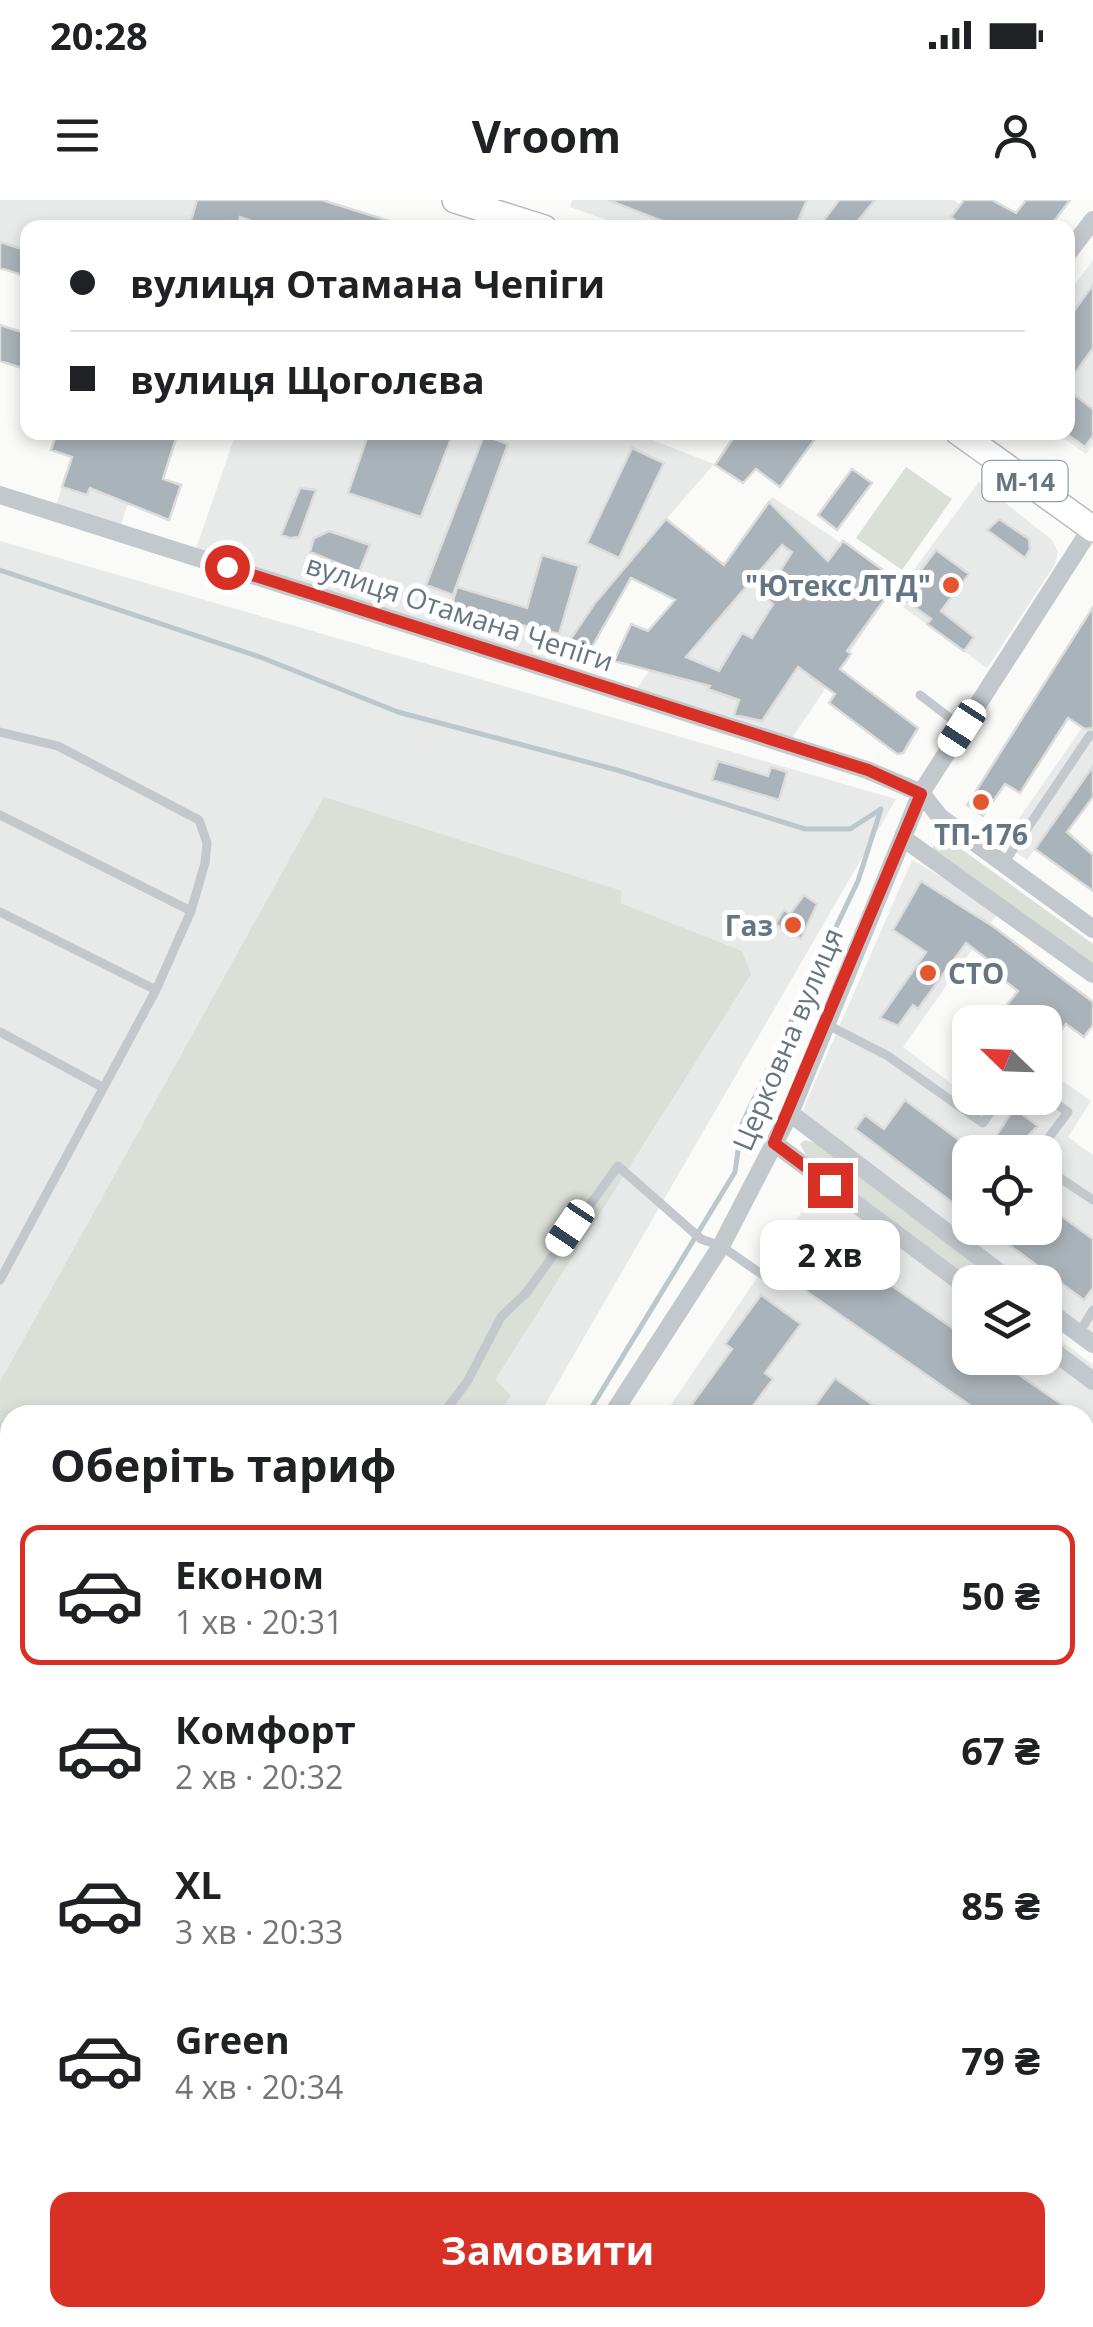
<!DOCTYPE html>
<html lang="uk">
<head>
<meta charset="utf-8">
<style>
  :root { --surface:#fff; --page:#f6f6f6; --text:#202124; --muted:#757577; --line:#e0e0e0; --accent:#d93025 }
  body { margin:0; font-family:"Open Sans",sans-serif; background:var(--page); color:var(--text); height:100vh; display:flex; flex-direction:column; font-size:38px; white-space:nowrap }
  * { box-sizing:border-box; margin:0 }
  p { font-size:32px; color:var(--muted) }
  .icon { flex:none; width:55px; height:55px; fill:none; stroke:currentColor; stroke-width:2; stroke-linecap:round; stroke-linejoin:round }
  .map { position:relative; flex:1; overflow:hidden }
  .side { position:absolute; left:0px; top:1205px; width:1095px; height:922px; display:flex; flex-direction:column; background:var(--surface); border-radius:30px 30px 0 0; box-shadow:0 5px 15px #0003 }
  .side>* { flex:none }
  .banner { position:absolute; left:20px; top:20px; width:1055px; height:220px; border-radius:20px; box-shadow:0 5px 15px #0003; display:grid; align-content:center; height:220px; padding:0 50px; background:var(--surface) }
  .needle { width:65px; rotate:293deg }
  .tools { position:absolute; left:952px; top:805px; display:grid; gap:20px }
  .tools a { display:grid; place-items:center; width:110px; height:110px; border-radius:20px; background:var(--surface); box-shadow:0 5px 15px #0003; font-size:50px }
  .end { position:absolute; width:45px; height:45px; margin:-22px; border:12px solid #d93025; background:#fff; box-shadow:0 0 0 5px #fff }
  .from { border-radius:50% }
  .bubble { position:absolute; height:70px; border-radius:20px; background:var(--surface); box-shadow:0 5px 15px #0003; font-size:32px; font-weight:700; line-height:70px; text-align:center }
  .car { position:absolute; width:30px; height:60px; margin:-30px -15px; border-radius:12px; box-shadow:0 0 8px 2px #0007; background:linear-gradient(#fff 24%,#345 0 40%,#fff 0 76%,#345 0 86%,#fff 0) }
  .banner b { display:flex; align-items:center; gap:35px; height:95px; font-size:38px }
  .banner b+b { border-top:2px solid var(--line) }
  .banner i { width:25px; height:25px; background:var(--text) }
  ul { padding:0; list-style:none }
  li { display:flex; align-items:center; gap:30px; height:140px; margin:0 20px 15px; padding:0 30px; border:5px solid transparent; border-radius:20px }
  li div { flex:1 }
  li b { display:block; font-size:38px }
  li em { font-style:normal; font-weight:700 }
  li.selected { border-color:var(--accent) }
  li>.icon { width:90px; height:90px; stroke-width:1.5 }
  h2 { padding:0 50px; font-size:45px; line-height:120px }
  .primary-button { display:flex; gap:20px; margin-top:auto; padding:20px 50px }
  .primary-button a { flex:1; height:115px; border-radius:20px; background:var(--accent); color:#fff; font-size:40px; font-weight:700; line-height:115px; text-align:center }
  .status { display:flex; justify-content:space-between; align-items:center; height:70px; padding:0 50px; background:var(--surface); direction:ltr }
  .status svg { height:28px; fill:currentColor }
  header { display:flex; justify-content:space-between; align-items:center; height:130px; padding:0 50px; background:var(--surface); font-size:45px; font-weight:700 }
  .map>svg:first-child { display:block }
  .built { fill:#e8e9e9; fill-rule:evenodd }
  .green { fill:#dadfd7 }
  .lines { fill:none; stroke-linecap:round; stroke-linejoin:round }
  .stream { stroke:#bbc7cb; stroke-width:5 }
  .building { fill:#aab3b9; stroke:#dcdcda; stroke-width:2.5; fill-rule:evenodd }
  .primary-casing { stroke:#b5babe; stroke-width:28 }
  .service { stroke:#c3c8cc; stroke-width:9 }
  .minor { stroke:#c3c8cc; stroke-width:18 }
  .primary { stroke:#fff; stroke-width:25 }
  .route { stroke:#d93025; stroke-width:12 }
  .poi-dot { fill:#e4572e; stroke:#fff; stroke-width:4 }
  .labels { text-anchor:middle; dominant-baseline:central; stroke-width:10; stroke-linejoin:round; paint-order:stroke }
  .shield { fill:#fff; stroke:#939fa8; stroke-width:2.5 }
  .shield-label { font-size:25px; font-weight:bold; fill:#657683 }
  .poi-label { font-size:28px; font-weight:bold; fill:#657683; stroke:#fff; text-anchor:end }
  .street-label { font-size:28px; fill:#657683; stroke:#fff }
</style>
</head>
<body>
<div class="status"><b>20:28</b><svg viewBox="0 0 49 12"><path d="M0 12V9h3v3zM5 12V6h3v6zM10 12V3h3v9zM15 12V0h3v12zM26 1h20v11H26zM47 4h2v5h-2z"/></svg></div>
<header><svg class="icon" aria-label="menu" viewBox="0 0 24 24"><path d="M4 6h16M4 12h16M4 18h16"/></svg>Vroom<svg class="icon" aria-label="person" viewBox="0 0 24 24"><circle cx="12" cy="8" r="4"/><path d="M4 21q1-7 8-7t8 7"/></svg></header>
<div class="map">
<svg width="1093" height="2127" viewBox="0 0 1093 2127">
  <rect width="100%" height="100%" fill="#fafaf8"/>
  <path class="built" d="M 0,0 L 278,0 L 269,27 L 28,28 L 27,77 L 0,68 Z
    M 572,0 L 954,0 L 991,27 L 627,27 L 570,7 Z
    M 1093,60 L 1093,245 L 1086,254 L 1056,233 L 1068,232 L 1068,94 Z
    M 80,233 L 152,233 L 116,339 L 51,321 Z
    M 236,233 L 634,233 L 714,264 L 595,402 L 550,472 L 191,363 Z
    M 979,282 L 1052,340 L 1058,352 L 1054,366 L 987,468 L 892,399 Z
    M 772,297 L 898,381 L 790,541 L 628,501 Z
    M 0,341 L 896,599 L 539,1215 L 10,1215 L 10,2118 L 531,2118 L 524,2127 L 0,2127 Z
    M 1093,512 L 1093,566 L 1027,660 L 1002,643 Z
    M 912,660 L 1000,710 L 903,847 L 970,898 L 1045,898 L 1045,868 L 1091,901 L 1068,937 L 1093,955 L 1093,1132 L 1045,1098 L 1045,1082 L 1024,1082 L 798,921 ZM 970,952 L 1045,952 L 1045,1028 L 970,1028 Z
    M 829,972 L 981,1082 L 970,1082 L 970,1158 L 1045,1158 L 1045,1129 L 1093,1165 L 1093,1244 L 1085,1254 L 1085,1215 L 664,1215 Z
    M 1085,1386 L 1093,1392 L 1093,2069 L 1085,2078 Z"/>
  <path class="green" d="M 906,267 L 952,299 L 902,370 L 856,338 Z
    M 324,597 L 622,691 L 620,703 L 742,751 L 751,774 L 495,1180 L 511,1195 L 499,1215 L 10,1215 L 10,1263 L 0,1256 L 0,1182 Z
    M 942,635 L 1093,744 L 1093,770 L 931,650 Z
    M 805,940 L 815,943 L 1005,1082 L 977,1082 L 807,957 L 800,944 Z"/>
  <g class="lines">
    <path class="stream" d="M 0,370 L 260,457 L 398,512 L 617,570 L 805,629 L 850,629 L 881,609 L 858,681 L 742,924 L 735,972 L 587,1215"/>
  </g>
  <path class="building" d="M 197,0 L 322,0 L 399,24 L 272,28 L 240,17 L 237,28 L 205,28 L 191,21 Z
    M 608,0 L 807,0 L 795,28 L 680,28 Z
    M 839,0 L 875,0 L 852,28 L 818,28 Z
    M 964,0 L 992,0 L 1016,13 L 1026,0 L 1070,0 L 1049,28 L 964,28 L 951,17 Z
    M 0,42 L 28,51 L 28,77 L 0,68 Z
    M 1093,85 L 1093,148 L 1068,183 L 1068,119 Z
    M 0,125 L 28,134 L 28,170 L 0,161 Z
    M 1068,190 L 1093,209 L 1093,236 L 1085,247 L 1068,235 Z
    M 57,232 L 178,232 L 163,279 L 181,285 L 169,320 L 90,288 L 87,295 L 62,287 L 72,257 L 51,250 Z
    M 369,232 L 452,236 L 421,317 L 348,293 Z
    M 737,232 L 820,232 L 780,287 L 756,269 L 743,283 L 715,265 Z
    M 484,235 L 508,244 L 453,395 L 426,385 Z
    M 632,248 L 664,263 L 619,358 L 587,343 Z
    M 852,269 L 872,283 L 837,330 L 818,315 Z
    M 300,288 L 316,290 L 299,337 L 290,338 L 281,335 Z
    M 769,302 L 828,361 L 843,341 L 898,381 L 847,451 L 851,454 L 840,469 L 918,528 L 903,553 L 897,554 L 829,503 L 835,494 L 798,467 L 762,521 L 734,515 L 739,500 L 708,489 L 710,486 L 614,461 L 631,424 L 648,431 L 675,400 L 631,378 L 588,454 L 566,446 L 595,403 L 666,319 L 724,365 ZM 782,345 L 792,352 L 764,397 L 773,404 L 752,438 L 742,433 L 719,471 L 686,457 Z
    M 999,319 L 1029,339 L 1030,349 L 1025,358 L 987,330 Z
    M 329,331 L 370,345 L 359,372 L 310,352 L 314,338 Z
    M 936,350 L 969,374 L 941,411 L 974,437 L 964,451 L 927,424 L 931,419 L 901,397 Z
    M 542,355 L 579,366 L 559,434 L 451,408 L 457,387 L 527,408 Z
    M 1093,407 L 1093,528 L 1085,529 L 1068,518 L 1020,593 L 1005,584 L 983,616 L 967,605 Z
    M 718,561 L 768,576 L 771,567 L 787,572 L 779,600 L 712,580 Z
    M 1093,566 L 1093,597 L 1067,632 L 1093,655 L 1093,691 L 1035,649 Z
    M 921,681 L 994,727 L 1093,802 L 1093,825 L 1084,837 L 1066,824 L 1045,852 L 1045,822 L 993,822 L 1018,791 L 1001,778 L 1005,773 L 966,743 L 918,809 L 913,805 L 898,826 L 880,818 L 926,752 L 893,730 Z
    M 804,695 L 817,704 L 801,739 L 775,724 L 784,710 L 790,714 Z
    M 905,900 L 970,948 L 970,1016 L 855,929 L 865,915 L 884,929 Z
    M 1014,908 L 1038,926 L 1012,952 L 986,952 Z
    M 1045,1004 L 1093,1039 L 1093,1088 L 1084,1100 L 986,1028 L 1045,1028 Z
    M 807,1027 L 970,1140 L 970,1158 L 995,1158 L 1077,1215 L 984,1215 L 777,1071 Z
    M 761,1095 L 801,1124 L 765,1173 L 773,1179 L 746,1215 L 684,1215 L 732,1149 L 725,1144 Z
    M 835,1178 L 887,1215 L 808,1215 Z"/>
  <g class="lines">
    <g class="primary-casing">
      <path id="primary" d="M 455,0 L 544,28
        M 958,232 L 1093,329"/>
    </g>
    <path class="service" d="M 932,25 L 936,28
      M 920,495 L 963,528
      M 0,532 L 58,546 L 199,620 L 207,643 L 205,663 L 191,711 L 156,790 L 0,1080
      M 0,615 L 191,711
      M 1004,663 L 1090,535
      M 0,712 L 156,790
      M 826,824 L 888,856 L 983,923 L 1000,898
      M 0,832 L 102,887
      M 1038,952 L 1068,912 L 1045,896
      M 1045,968 L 1093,1000
      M 1079,1133 L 1093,1110
      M 442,1215 L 467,1182 L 501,1117 L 526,1093 L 618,966 L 701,1039 L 721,1046 L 770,1080
      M 2,1564 L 10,1555
      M 0,1912 L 10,1907"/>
    <path class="minor" d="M 1068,53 L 1093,20
      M 0,295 L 867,570 L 921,593 L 940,617 L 1093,729
      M 903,638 L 1093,774
      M 790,913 L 1012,1082
      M 774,943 L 970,1089
      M 1045,1108 L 1093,1144
      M 1045,1145 L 1093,1181
      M 612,1215 L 721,1046 L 790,913 L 921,593 L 1093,325
      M 1085,2099 L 1093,2090
      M 894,2118 L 907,2127
      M 1061,2127 L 1069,2118"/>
    <use href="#primary" class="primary"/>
  </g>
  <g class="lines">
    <path class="route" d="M 227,367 L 868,570 L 921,594 L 774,943 L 830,985"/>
  </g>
  <g class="poi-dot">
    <circle cx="951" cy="385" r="10"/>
    <circle cx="981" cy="602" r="10"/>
    <circle cx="793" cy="725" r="10"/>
    <circle cx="928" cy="773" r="10"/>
  </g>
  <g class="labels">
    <rect class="shield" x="982.5" y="261" width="85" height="40" rx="8"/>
    <g class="shield-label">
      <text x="1025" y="281">М-14</text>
    </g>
    <g class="poi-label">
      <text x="931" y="385">"Ютекс ЛТД"</text>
      <text x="981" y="634" text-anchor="middle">ТП-176</text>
      <text x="773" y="725">Газ</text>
      <text x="948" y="773" text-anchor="start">СТО</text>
    </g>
    <g class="street-label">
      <text transform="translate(460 412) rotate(18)">вулиця Отамана Чепіги</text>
      <text transform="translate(787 839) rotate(-67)">Церковна вулиця</text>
    </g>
  </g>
</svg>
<div class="tools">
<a><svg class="needle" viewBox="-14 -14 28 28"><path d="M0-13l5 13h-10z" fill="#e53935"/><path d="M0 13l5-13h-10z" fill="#757577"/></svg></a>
<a><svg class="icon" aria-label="locate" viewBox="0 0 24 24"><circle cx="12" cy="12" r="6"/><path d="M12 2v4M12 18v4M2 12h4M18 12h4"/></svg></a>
<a><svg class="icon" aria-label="layers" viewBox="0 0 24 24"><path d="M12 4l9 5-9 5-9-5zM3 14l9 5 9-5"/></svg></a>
</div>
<i class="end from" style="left:227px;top:367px"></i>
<i class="end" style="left:830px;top:985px"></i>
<div class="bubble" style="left:760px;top:1020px;width:140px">2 хв</div>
<i class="car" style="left:962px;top:528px;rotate:213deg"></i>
<i class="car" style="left:570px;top:1028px;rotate:214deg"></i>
<div class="banner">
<b><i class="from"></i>вулиця Отамана Чепіги</b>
<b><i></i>вулиця Щоголєва</b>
</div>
<section class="side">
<h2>Оберіть тариф</h2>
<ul>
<li class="selected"><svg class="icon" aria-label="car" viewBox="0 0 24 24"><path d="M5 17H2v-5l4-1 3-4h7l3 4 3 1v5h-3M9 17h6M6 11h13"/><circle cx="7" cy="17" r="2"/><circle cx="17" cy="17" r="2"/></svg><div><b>Економ</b><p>1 хв · 20:31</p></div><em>50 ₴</em></li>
<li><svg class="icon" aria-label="car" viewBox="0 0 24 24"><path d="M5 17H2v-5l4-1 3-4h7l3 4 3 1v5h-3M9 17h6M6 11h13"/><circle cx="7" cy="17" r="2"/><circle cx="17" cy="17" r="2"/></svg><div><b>Комфорт</b><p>2 хв · 20:32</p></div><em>67 ₴</em></li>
<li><svg class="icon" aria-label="car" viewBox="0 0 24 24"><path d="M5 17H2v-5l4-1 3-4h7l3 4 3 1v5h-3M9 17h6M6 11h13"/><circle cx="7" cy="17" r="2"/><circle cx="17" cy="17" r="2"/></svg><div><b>XL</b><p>3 хв · 20:33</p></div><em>85 ₴</em></li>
<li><svg class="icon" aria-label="car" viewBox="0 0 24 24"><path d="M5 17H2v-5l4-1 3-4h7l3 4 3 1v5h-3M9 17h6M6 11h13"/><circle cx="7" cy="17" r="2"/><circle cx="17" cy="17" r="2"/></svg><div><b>Green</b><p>4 хв · 20:34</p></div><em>79 ₴</em></li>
</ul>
<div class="primary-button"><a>Замовити</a></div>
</section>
</div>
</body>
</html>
